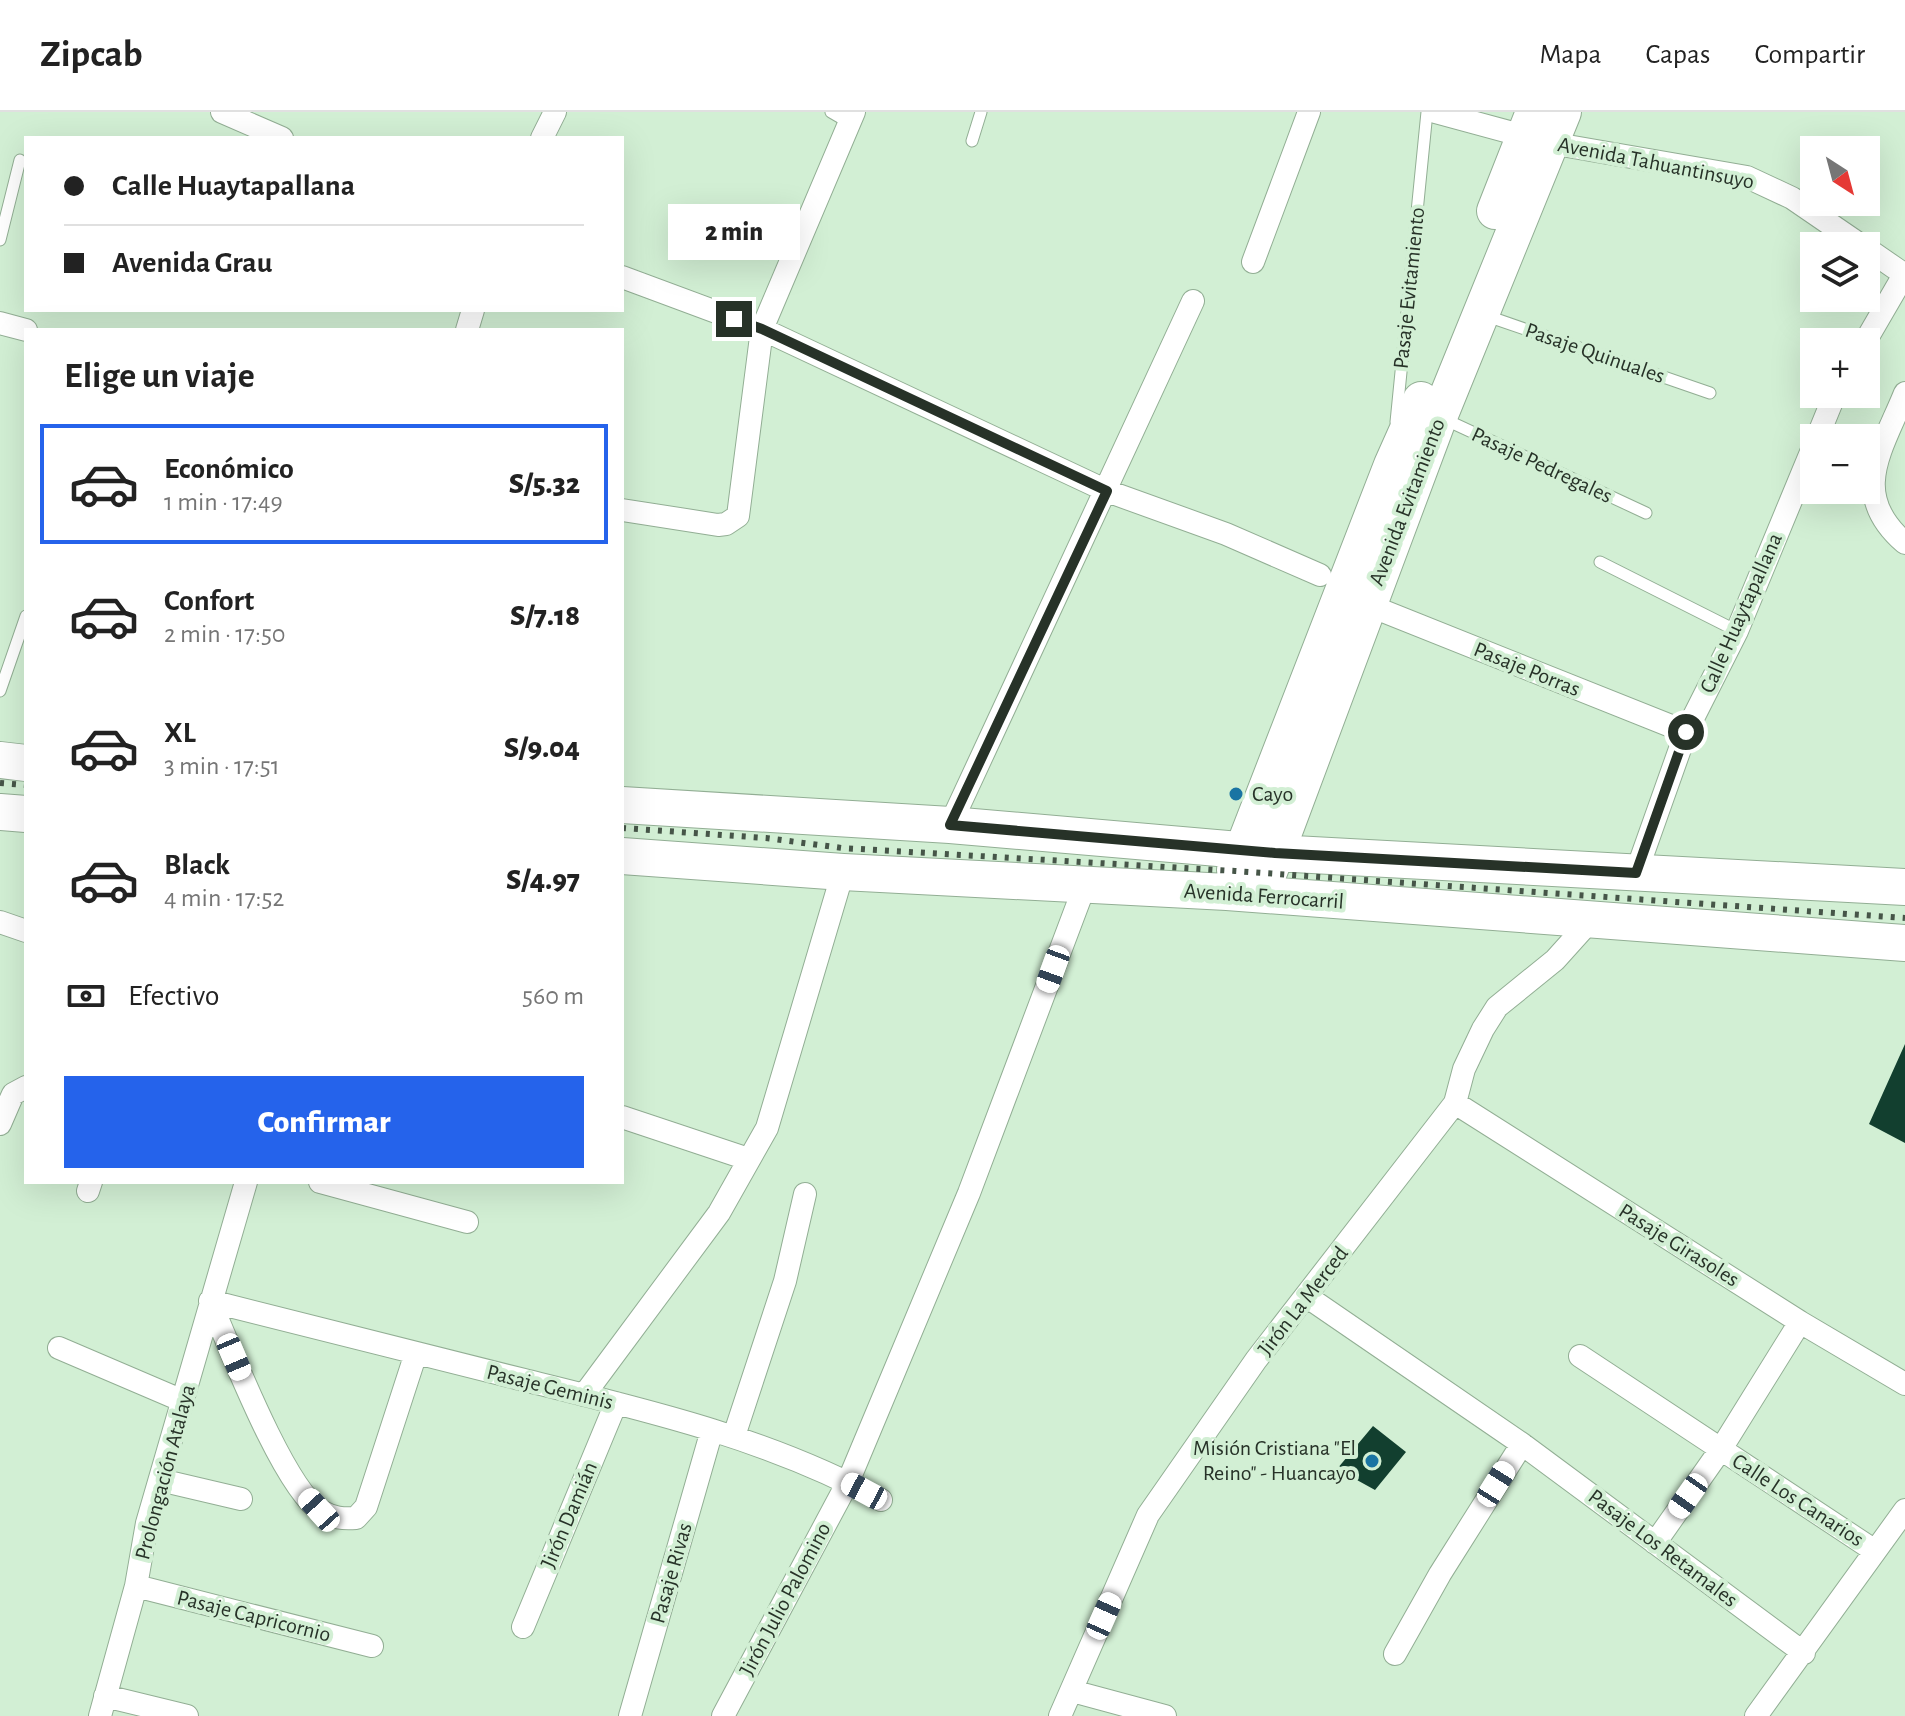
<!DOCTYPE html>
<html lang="es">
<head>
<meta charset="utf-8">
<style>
  :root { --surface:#fff; --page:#f6f6f6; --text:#222; --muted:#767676; --line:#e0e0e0; --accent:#2563eb }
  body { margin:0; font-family:"Alegreya Sans",sans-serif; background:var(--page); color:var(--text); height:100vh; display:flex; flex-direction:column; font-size:30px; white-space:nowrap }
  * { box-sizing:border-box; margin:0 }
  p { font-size:26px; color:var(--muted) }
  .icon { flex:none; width:44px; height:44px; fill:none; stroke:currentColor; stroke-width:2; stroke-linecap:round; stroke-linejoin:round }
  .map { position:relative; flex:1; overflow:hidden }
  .side { position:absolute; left:24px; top:216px; width:600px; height:856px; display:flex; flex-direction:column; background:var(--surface); border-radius:0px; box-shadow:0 8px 32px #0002 }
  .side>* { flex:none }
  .top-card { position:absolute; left:24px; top:24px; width:600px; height:176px; border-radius:0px; box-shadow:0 8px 32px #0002; display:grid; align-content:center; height:176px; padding:0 40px; background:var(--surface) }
  .needle { width:52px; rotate:144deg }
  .controls { position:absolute; left:1800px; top:24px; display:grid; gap:16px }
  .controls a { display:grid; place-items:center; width:80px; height:80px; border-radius:0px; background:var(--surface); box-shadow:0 8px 32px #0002; font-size:40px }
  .end { position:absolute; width:36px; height:36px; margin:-18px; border:10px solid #273228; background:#fff; box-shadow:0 0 0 4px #fff }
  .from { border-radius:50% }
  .bubble { position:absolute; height:56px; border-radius:0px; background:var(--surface); box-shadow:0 8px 32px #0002; font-size:26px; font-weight:800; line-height:56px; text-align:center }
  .car { position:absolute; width:24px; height:48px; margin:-24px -12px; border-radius:10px; box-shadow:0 0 6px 2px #0007; background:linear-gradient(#fff 24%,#345 0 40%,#fff 0 76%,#345 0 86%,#fff 0) }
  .top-card b { display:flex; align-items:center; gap:28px; height:76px; font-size:30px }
  .top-card b+b { border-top:2px solid var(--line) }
  .top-card i { width:20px; height:20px; background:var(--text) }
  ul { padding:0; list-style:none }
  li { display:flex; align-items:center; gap:24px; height:120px; margin:0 16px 12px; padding:0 24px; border:4px solid transparent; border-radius:0px }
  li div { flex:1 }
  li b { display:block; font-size:30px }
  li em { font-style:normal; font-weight:800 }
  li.selected { border-color:var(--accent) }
  li>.icon { width:72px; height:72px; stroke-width:1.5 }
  h2 { padding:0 40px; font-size:36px; line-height:96px }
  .pay { display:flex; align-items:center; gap:20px; height:88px; padding:0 40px; font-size:30px }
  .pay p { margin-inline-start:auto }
  .cta { display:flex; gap:16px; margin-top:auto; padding:16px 40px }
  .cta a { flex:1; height:92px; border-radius:0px; background:var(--accent); color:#fff; font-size:32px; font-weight:800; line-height:92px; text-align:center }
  header { display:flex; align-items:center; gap:48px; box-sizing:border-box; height:112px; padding:0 40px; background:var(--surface); border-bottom:2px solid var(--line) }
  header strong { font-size:38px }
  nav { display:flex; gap:44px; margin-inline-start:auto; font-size:28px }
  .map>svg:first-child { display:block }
  .building { fill:#123f2f }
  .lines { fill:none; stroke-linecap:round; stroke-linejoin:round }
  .lane-casing { stroke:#92ae94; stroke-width:13 }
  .street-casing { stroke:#92ae94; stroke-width:24 }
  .primary-casing { stroke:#92ae94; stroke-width:38 }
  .lane { stroke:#fff; stroke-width:11 }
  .street { stroke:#fff; stroke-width:22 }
  .primary { stroke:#fff; stroke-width:36 }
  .rail { stroke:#465548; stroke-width:6; stroke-dasharray:4 8; stroke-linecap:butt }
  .route { stroke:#273228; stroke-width:10 }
  .poi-dot { fill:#1a74a3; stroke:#d2efd4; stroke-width:3 }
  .labels { text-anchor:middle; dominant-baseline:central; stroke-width:8; stroke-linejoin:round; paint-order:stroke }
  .street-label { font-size:22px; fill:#273228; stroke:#d2efd4 }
  .poi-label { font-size:22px; fill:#273228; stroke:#d2efd4; text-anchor:start }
</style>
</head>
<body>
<header>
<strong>Zipcab</strong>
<nav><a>Mapa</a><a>Capas</a><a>Compartir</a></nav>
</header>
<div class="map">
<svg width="1905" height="1604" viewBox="0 0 1905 1604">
  <rect width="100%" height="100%" fill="#d2efd4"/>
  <path class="building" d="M 1905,932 L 1905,1031 L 1869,1012 Z
    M 1373,1314 L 1406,1340 L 1375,1378 L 1337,1357 Z"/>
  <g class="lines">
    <g class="lane-casing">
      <path id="lane" d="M 831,0 L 850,11
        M 972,29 L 981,0
        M 0,128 L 20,48
        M 1487,204 L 1710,281
        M 1444,307 L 1646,401
        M 1396,310 L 1427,0
        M 1600,450 L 1737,519
        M 0,579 L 26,504"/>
    </g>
    <g class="street-casing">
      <path id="street" d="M 222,0 L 282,26
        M 1435,0 L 1550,31 L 1747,65 L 1792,86 L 1862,134
        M 542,26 L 555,0
        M 1866,136 L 1905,163
        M 1253,150 L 1309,0
        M 622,165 L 762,217 L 1107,379 L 1226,422 L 1320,463
        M 0,211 L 26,218
        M 467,218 L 473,198
        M 1865,230 L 1905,161
        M 1905,281 C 1882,338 1848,382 1905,431
        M 1817,326 L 1835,282
        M 622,398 L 718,413 L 726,412 L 738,404 L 762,217 L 854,0
        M 1368,493 L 1686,620
        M 950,713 L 1193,189
        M 1636,761 L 1686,620 L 1737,519 L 1814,333
        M 0,810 L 26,819
        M 1455,991 L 1800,1210 L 1905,1272
        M 622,1005 L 748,1047
        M 0,1012 L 13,982 L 26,975
        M 320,1070 L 467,1110
        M 88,1079 L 91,1070
        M 1306,1184 L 1522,1332 L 1804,1541
        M 210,1189 C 314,1216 419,1242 524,1268 C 646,1298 770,1327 881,1388
        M 210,1189 C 229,1233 284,1377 321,1399 C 333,1406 343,1407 356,1406 L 366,1395 L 416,1241
        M 59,1236 L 183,1289
        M 1580,1244 L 1875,1439
        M 584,1283 L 719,1101 L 767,1016 L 843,760
        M 734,1324 L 785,1169 L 805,1082
        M 160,1368 L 241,1387
        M 1655,1431 L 1721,1337 L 1800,1210
        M 136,1474 L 372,1534
        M 523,1515 L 616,1291
        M 1395,1542 L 1440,1462 L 1522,1332
        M 1072,1579 L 1165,1604
        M 105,1584 L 187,1604
        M 100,1604 L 136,1474 L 147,1411 L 246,1070
        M 630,1604 L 712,1318
        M 723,1604 L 848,1370 L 969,1081 L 1085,773
        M 1060,1604 L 1148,1403 L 1256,1248 L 1455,991 L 1464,957 L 1483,917 L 1497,895 L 1555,848 L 1591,808
        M 1756,1604 L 1905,1398"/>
    </g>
    <g class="primary-casing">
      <path id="primary" d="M 1495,99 L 1534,0
        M 0,648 L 26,651
        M 622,693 L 950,713 L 1275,741 L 1905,775
        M 0,700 L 26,702
        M 622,744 L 843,760 L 1227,780 L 1905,831
        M 1235,758 L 1392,353 L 1421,288
        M 1269,760 L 1439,305 L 1563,0"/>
    </g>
    <use href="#lane" class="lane"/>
    <use href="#street" class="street"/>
    <use href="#primary" class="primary"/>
    <path class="rail" d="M 0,671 L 26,673
      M 622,716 L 766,726 L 842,736 L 1235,759 L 1905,806"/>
  </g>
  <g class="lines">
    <path class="route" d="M 734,207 L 762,217 L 1107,379 L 950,713 L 1275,741 L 1636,761 L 1686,620"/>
  </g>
  <g class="poi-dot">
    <circle cx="1236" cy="682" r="8"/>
    <circle cx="1372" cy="1349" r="8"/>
  </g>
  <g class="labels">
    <g class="street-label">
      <text transform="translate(1656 51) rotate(11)">Avenida Tahuantinsuyo</text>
      <text transform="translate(1409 176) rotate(-84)">Pasaje Evitamiento</text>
      <text transform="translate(1595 241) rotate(19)">Pasaje Quinuales</text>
      <text transform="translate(1542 353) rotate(25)">Pasaje Pedregales</text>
      <text transform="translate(1407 390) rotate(-69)">Avenida Evitamiento</text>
      <text transform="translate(1741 501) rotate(-66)">Calle Huaytapallana</text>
      <text transform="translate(1527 557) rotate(22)">Pasaje Porras</text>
      <text transform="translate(1264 784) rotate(4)">Avenida Ferrocarril</text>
      <text transform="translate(1679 1133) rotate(32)">Pasaje Girasoles</text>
      <text transform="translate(1303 1189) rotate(-52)">Jirón La Merced</text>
      <text transform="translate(550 1275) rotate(14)">Pasaje Geminis</text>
      <text transform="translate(165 1360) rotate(-75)">Prolongación Atalaya</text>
      <text transform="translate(1798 1388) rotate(33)">Calle Los Canarios</text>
      <text transform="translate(569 1403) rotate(-67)">Jirón Damián</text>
      <text transform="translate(1663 1436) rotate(37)">Pasaje Los Retamales</text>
      <text transform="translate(671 1461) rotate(-74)">Pasaje Rivas</text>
      <text transform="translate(785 1487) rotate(-62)">Jirón Julio Palomino</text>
      <text transform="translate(254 1504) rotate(14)">Pasaje Capricornio</text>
    </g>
    <g class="poi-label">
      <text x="1252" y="682">Cayo</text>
      <text x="1356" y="1336" text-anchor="end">Misión Cristiana "El<tspan x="1356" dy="25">Reino" - Huancayo</tspan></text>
    </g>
  </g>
</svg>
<div class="controls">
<a><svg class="needle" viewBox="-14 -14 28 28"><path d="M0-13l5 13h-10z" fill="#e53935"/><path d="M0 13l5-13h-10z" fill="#767676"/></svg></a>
<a><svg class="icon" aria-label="layers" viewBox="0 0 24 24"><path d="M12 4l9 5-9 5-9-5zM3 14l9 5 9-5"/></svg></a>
<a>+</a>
<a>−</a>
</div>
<i class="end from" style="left:1686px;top:620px"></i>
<i class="end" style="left:734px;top:207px"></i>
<div class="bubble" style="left:668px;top:92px;width:132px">2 min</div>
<i class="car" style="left:1053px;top:857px;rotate:200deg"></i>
<i class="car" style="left:234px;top:1245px;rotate:157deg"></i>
<i class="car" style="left:1496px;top:1372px;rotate:32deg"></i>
<i class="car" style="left:864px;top:1379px;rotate:298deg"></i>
<i class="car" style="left:1688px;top:1384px;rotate:215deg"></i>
<i class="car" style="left:319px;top:1398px;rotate:318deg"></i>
<i class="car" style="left:1104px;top:1504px;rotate:24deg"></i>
<div class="top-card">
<b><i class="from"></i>Calle Huaytapallana</b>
<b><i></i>Avenida Grau</b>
</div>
<section class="side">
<h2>Elige un viaje</h2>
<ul>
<li class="selected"><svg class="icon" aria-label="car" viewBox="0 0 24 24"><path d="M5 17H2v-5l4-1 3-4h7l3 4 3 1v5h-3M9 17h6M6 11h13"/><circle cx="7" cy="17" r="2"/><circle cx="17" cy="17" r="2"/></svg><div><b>Económico</b><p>1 min · 17:49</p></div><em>S/5.32</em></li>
<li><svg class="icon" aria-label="car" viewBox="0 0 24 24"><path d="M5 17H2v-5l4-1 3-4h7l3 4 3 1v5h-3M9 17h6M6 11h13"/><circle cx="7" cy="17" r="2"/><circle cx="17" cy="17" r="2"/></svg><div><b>Confort</b><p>2 min · 17:50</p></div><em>S/7.18</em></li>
<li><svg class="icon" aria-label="car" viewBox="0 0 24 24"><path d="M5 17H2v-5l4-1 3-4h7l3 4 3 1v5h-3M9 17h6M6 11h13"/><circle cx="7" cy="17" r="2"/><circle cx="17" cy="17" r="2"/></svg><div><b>XL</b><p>3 min · 17:51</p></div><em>S/9.04</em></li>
<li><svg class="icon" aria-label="car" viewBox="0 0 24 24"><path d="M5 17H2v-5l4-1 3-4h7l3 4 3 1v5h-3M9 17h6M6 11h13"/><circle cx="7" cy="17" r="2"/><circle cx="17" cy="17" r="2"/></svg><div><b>Black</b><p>4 min · 17:52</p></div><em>S/4.97</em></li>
</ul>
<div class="pay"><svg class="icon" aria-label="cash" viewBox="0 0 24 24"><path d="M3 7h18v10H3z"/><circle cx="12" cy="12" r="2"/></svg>Efectivo<p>560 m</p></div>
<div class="cta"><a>Confirmar</a></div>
</section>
</div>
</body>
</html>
